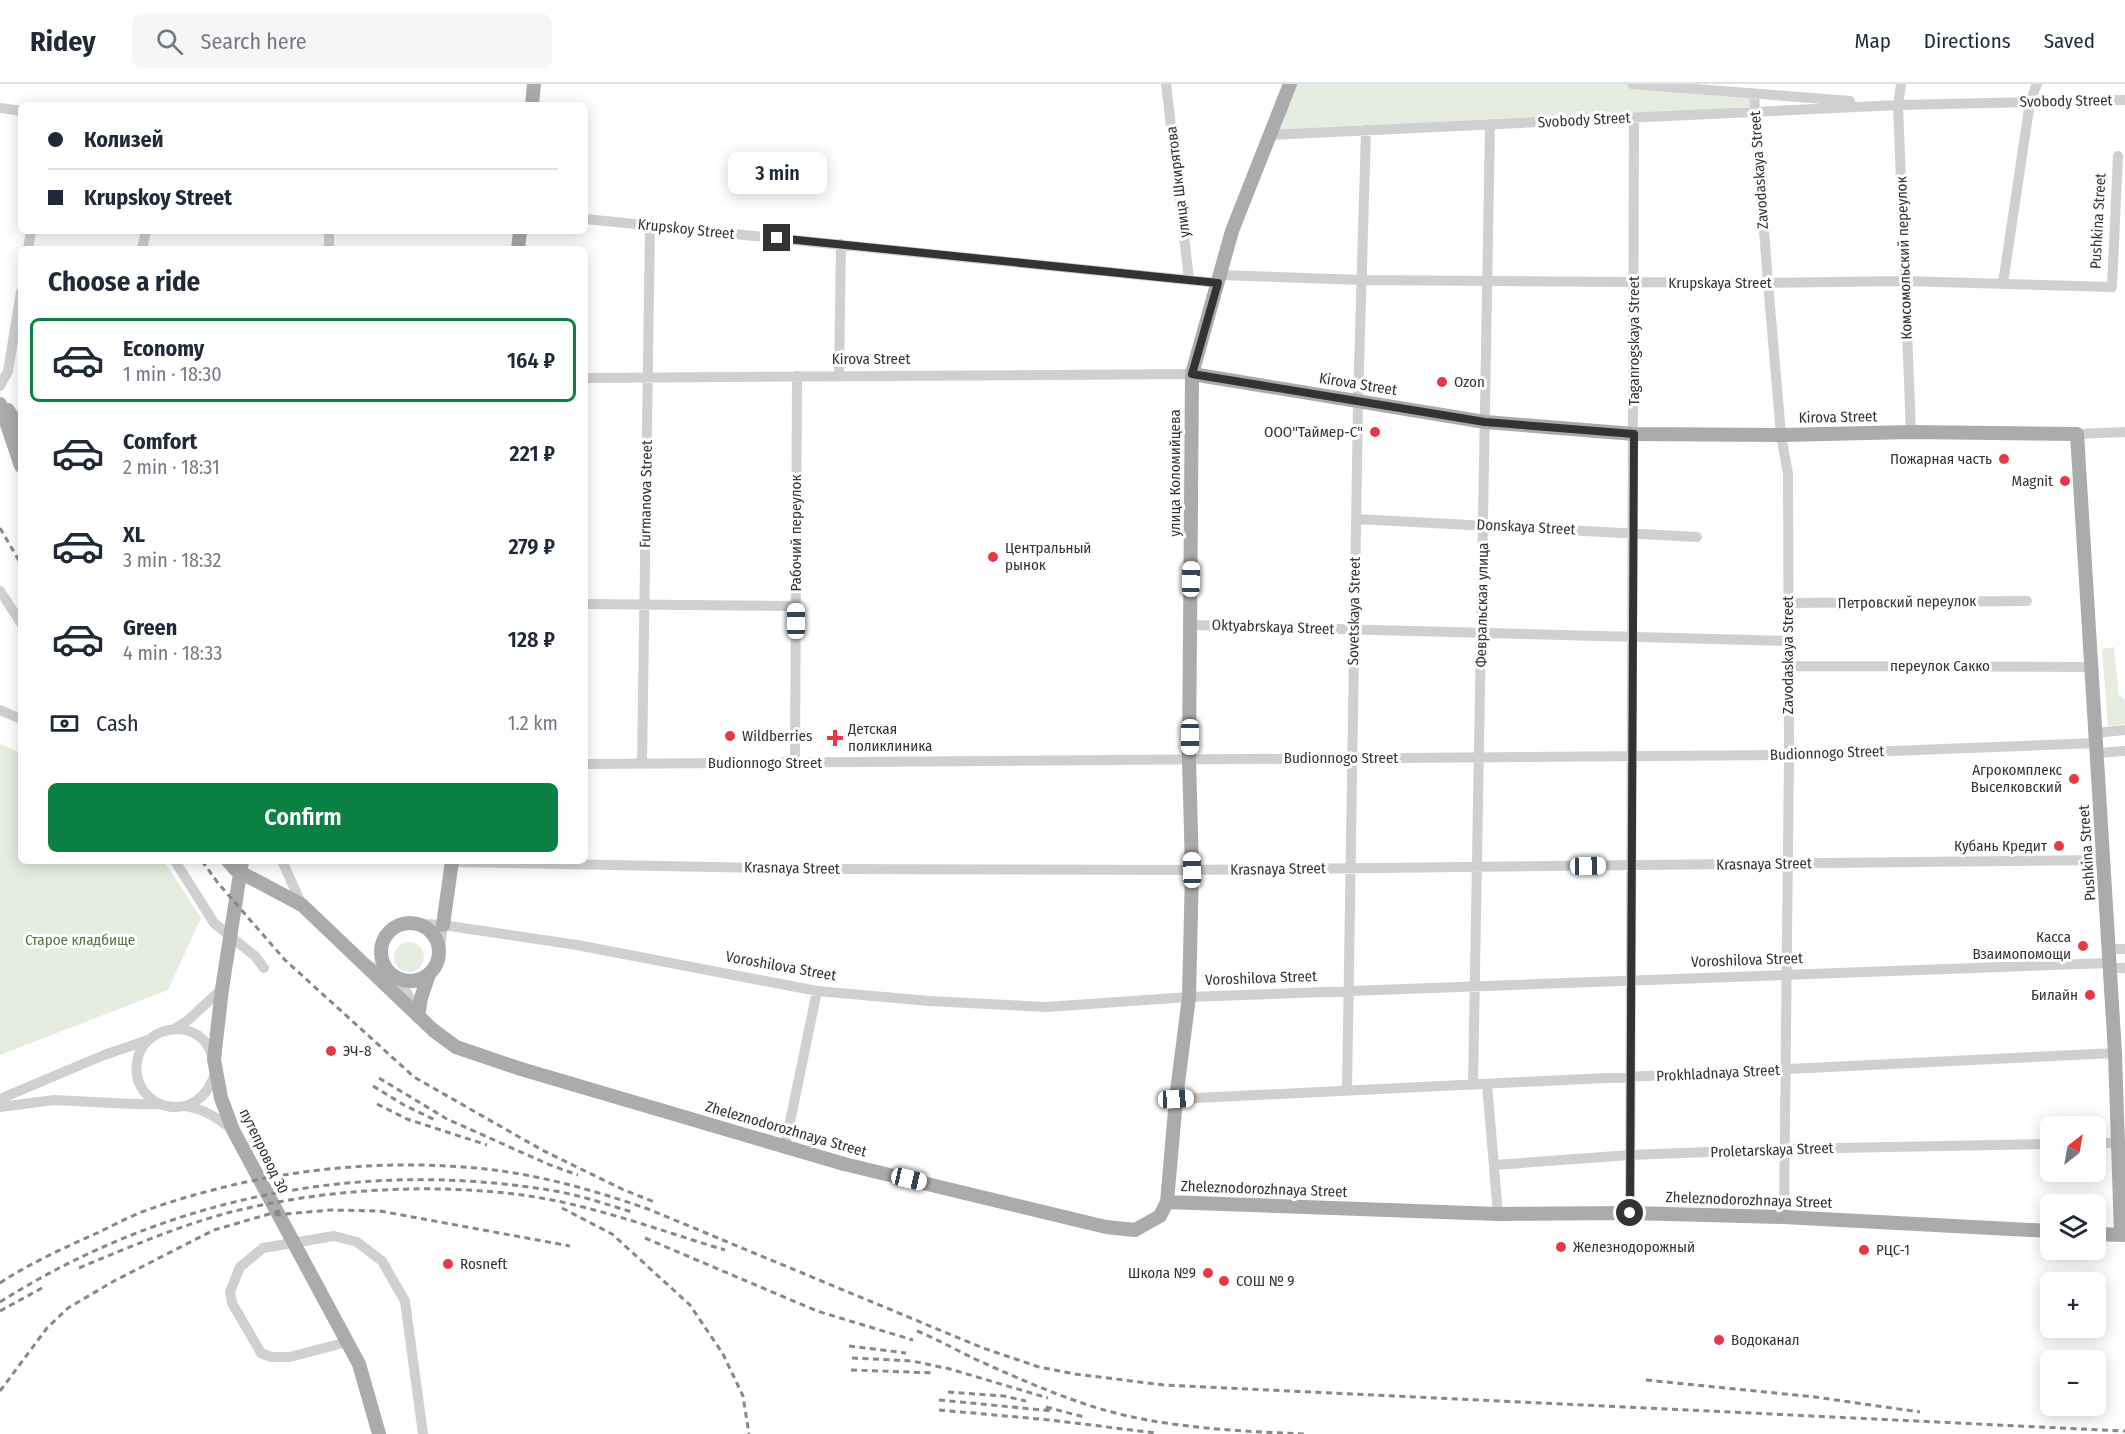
<!DOCTYPE html>
<html lang="en">
<head>
<meta charset="utf-8">
<style>
  :root { --surface:#fff; --page:#f6f6f7; --text:#1f2937; --muted:#747a83; --line:#e0e1e3; --accent:#0b8043 }
  body { margin:0; font-family:"Fira Sans Condensed",sans-serif; background:var(--page); color:var(--text); height:100vh; display:flex; flex-direction:column; font-size:22px; white-space:nowrap }
  * { box-sizing:border-box; margin:0 }
  p { font-size:20px; color:var(--muted) }
  .icon { flex:none; width:33px; height:33px; fill:none; stroke:currentColor; stroke-width:2; stroke-linecap:round; stroke-linejoin:round }
  .map { position:relative; flex:1; overflow:hidden }
  .sheet { position:absolute; left:18px; top:162px; width:570px; height:618px; display:flex; flex-direction:column; background:var(--surface); border-radius:9px; box-shadow:0 3px 15px #0003 }
  .sheet>* { flex:none }
  .hud { position:absolute; left:18px; top:18px; width:570px; height:132px; border-radius:9px; box-shadow:0 3px 15px #0003; display:grid; align-content:center; height:132px; padding:0 30px; background:var(--surface) }
  .needle { width:39px; rotate:31deg }
  .buttons { position:absolute; left:2040px; top:1032px; display:grid; gap:12px }
  .buttons a { display:grid; place-items:center; width:66px; height:66px; border-radius:9px; background:var(--surface); box-shadow:0 3px 15px #0003; font-size:30px }
  .end { position:absolute; width:27px; height:27px; margin:-14px; border:8px solid #333; background:#fff; box-shadow:0 0 0 3px #fff }
  .from { border-radius:50% }
  .bubble { position:absolute; height:42px; border-radius:9px; background:var(--surface); box-shadow:0 3px 15px #0003; font-size:20px; font-weight:600; line-height:42px; text-align:center }
  .car { position:absolute; width:18px; height:36px; margin:-18px -9px; border-radius:8px; box-shadow:0 0 4px 2px #0007; background:linear-gradient(#fff 24%,#345 0 40%,#fff 0 76%,#345 0 86%,#fff 0) }
  .hud b { display:flex; align-items:center; gap:21px; height:57px; font-size:22px }
  .hud b+b { border-top:2px solid var(--line) }
  .hud i { width:15px; height:15px; background:var(--text) }
  ul { padding:0; list-style:none }
  li { display:flex; align-items:center; gap:18px; height:84px; margin:0 12px 9px; padding:0 18px; border:3px solid transparent; border-radius:9px }
  li div { flex:1 }
  li b { display:block; font-size:22px }
  li em { font-style:normal; font-weight:600 }
  li.current { border-color:var(--accent) }
  li>.icon { width:54px; height:54px; stroke-width:1.5 }
  h2 { padding:0 30px; font-size:27px; line-height:72px }
  .pay { display:flex; align-items:center; gap:15px; height:66px; padding:0 30px; font-size:22px }
  .pay p { margin-inline-start:auto }
  .cta { display:flex; gap:12px; margin-top:auto; padding:12px 30px }
  .cta a { flex:1; height:69px; border-radius:9px; background:var(--accent); color:#fff; font-size:24px; font-weight:600; line-height:69px; text-align:center }
  header { display:flex; align-items:center; gap:36px; box-sizing:border-box; height:84px; padding:0 30px; background:var(--surface); border-bottom:2px solid var(--line) }
  header strong { font-size:28px }
  nav { display:flex; gap:33px; margin-inline-start:auto; font-size:21px }
  .search { width:420px; height:54px; background:var(--page); display:flex; align-items:center; gap:15px; box-sizing:border-box; padding:0 21px; border-radius:9px; color:var(--muted); font-size:22px }
  .map>svg:first-child { display:block }
  .green { fill:#e6ecdf }
  .lines { fill:none; stroke-linecap:round; stroke-linejoin:round }
  .minor { stroke:#d0d0d0; stroke-width:10 }
  .major { stroke:#ababab; stroke-width:14 }
  .rail { stroke:#888; stroke-width:3; stroke-dasharray:6 4.5; stroke-linecap:butt }
  .route { stroke:#333; stroke-width:8 }
  .poi-dot { fill:#e63946; stroke:#fff; stroke-width:2 }
  .labels { text-anchor:middle; dominant-baseline:central; stroke-width:6; stroke-linejoin:round; paint-order:stroke }
  .street-label { font-size:15px; fill:#333; stroke:#fff }
  .poi-label { font-size:15px; fill:#333; stroke:#fff; text-anchor:start }
  .park-label { font-size:15px; fill:#56703f; stroke:#fff }
</style>
</head>
<body>
<header>
<strong>Ridey</strong>
<div class="search"><svg class="icon" aria-label="search" viewBox="0 0 24 24"><circle cx="10" cy="10" r="6"/><path d="M15 15l6 6"/></svg>Search here</div>
<nav><a>Map</a><a>Directions</a><a>Saved</a></nav>
</header>
<div class="map">
<svg width="2125" height="1350" viewBox="0 0 2125 1350">
  <rect width="100%" height="100%" fill="#fff"/>
  <path class="green" d="M 1292,0 L 1633,0 L 1754,11 L 1754,28 L 1270,51 Z
    M 2114,563 L 2119,611 L 2125,615 L 2125,640 L 2108,642 L 2102,565 Z
    M 0,660 L 21,669 L 21,777 L 164,777 L 201,834 L 168,906 L 0,971 Z
    M394 873a15 15 0 1 1 30 0a15 15 0 1 1-30 0Z"/>
  <g class="lines">
    <path class="minor" d="M 1166,0 L 1189,195
      M 1632,0 L 1850,17
      M 1901,0 L 1898,21 L 1911,348
      M 1754,11 L 1768,199 L 1781,351 L 1788,390 L 1789,671 L 1784,1133
      M 0,24 L 21,27
      M 1270,51 L 1898,21 L 2125,16
      M 585,135 L 1218,199
      M 28,165 L 31,147
      M 142,165 L 146,147
      M 329,165 L 329,147
      M 1220,191 L 1363,196 L 1768,199 L 1904,197 L 2112,203 L 2118,72
      M 2003,199 L 2030,18 L 2037,0
      M 839,292 L 841,160
      M 585,294 L 1192,290
      M 0,302 L 8,287 L 21,208
      M 2077,350 L 2125,348
      M 1356,435 L 1697,453
      M 0,507 L 21,539
      M 1787,519 L 2027,517
      M 585,520 L 796,522
      M 1190,541 L 1788,557
      M 1788,582 L 2091,583
      M 0,626 L 21,635
      M 2096,649 L 2125,646
      M 2097,669 L 2125,667
      M 795,678 L 797,292
      M 585,680 L 1789,671 L 2097,659
      M 642,680 L 650,141
      M 175,777 L 214,839 L 255,872 L 264,884
      M 282,777 L 302,821
      M 452,778 L 822,785 L 1192,786 L 2103,776
      M 421,840 L 443,841 L 577,861 L 817,907 L 929,917 L 1046,923 L 1189,913 L 2109,879
      M 2109,865 L 2125,865
      M 439,873 L 443,841
      M 367,881 L 391,890
      M 2110,884 L 2125,884
      M 400,895 L 416,927
      M 174,945 L 187,937 L 222,905
      M 214,975 C 210,966 207,958 199,952 C 175,936 141,950 137,978 C 130,1025 199,1046 216,987
      M 1487,1000 L 1498,1130
      M 1473,1001 L 1490,40
      M 1347,1007 L 1358,317 L 1366,46
      M 0,1015 L 104,971 L 148,956
      M 1176,1015 L 2115,969
      M 185,1022 C 205,1025 217,1034 233,1046
      M 0,1023 L 54,1016 L 132,1020 L 159,1020
      M 2096,1059 L 2119,1059
      M 785,1062 L 817,907
      M 1494,1081 L 1630,1071 L 1785,1065 L 2050,1060
      M 1630,1129 L 1634,34
      M 347,1258 L 290,1273 L 271,1273 L 261,1269 L 232,1219 L 230,1208 L 240,1183 L 263,1164 L 334,1152 L 357,1158 L 382,1177 L 405,1217 L 423,1350"/>
    <path class="major" d="M 532,21 L 534,0
      M 518,165 L 520,147
      M 1192,290 L 1485,338 L 1634,350 L 1781,351 L 1911,348 L 2077,350 L 2115,969 L 2121,1151
      M 0,320 L 21,382
      M 8,326 L 21,347
      M 228,777 L 236,786 L 302,821 L 433,946 L 456,963 L 521,985 L 844,1080 L 1106,1143 L 1135,1146 L 1160,1132 L 1167,1118 L 1498,1130 L 1630,1129 L 1784,1133 L 2050,1147
      M 242,777 L 222,905 L 214,975 L 221,1014 L 233,1046 L 359,1280 L 379,1350
      M381 868a29 29 0 1 1 58 0a29 29 0 1 1-58 0Z
      M 443,841 L 452,777
      M 418,932 L 421,914 L 429,890
      M 1167,1118 L 1176,1015 L 1189,913 L 1192,786 L 1189,675 L 1192,290 L 1232,147 L 1290,0
      M 2096,1150 L 2125,1151"/>
    <path class="rail" d="M 0,444 L 21,480
      M 202,777 L 218,799 L 285,876 L 414,993 L 542,1066 L 624,1106 L 657,1119
      M 379,994 L 447,1035 L 550,1081 L 578,1091
      M 373,1002 L 404,1021 L 435,1036
      M 377,1020 L 407,1035 L 487,1061
      M 562,1124 L 612,1150 L 690,1221 L 723,1270 L 743,1312 L 749,1350
      M 275,1131 L 330,1126 L 380,1127 L 570,1162
      M 645,1154 L 817,1227 L 913,1256
      M 79,1184 C 127,1164 176,1143 227,1129 C 320,1105 434,1098 529,1112 C 596,1122 661,1147 725,1166
      M 0,1199 C 30,1179 64,1164 97,1149 C 114,1141 132,1131 150,1125 C 250,1090 358,1075 463,1083 C 526,1087 588,1104 648,1125 L 983,1264 L 1039,1283 L 1075,1290 L 1164,1301 L 2125,1347
      M 0,1218 C 165,1114 356,1075 549,1106 C 577,1110 605,1120 632,1128
      M 0,1227 L 42,1204
      M 917,1247 C 937,1255 956,1266 975,1275 C 1017,1294 1060,1313 1104,1326 C 1168,1344 1237,1347 1304,1350
      M 849,1262 L 906,1269
      M 852,1274 L 912,1277 L 950,1285 L 1048,1314
      M 851,1286 L 935,1289
      M 1646,1296 L 1815,1313 L 1920,1328
      M 0,1307 L 47,1244 L 68,1224 L 114,1197 L 214,1146 L 283,1126
      M 948,1308 L 1004,1312 L 1026,1317
      M 939,1316 L 1053,1327
      M 1046,1323 L 1084,1333
      M 939,1326 L 1050,1336 L 1156,1349"/>
  </g>
  <g class="lines">
    <path class="route" d="M 777,154 L 1218,199 L 1192,290 L 1485,338 L 1634,350 L 1630,1129"/>
  </g>
  <g class="poi-dot">
    <circle cx="1442" cy="298" r="6"/>
    <circle cx="1375" cy="348" r="6"/>
    <circle cx="2004" cy="375" r="6"/>
    <circle cx="2065" cy="397" r="6"/>
    <circle cx="993" cy="473" r="6"/>
    <circle cx="730" cy="652" r="6"/>
    <path d="M832 645h6v6h6v6h-6v6h-6v-6h-6v-6h6z"/>
    <circle cx="2074" cy="695" r="6"/>
    <circle cx="2059" cy="762" r="6"/>
    <circle cx="2083" cy="862" r="6"/>
    <circle cx="2090" cy="911" r="6"/>
    <circle cx="331" cy="967" r="6"/>
    <circle cx="1561" cy="1163" r="6"/>
    <circle cx="1864" cy="1166" r="6"/>
    <circle cx="448" cy="1180" r="6"/>
    <circle cx="1208" cy="1189" r="6"/>
    <circle cx="1224" cy="1197" r="6"/>
    <circle cx="1719" cy="1256" r="6"/>
  </g>
  <g class="labels">
    <g class="street-label">
      <text transform="translate(2066 17) rotate(-1)">Svobody Street</text>
      <text transform="translate(1584 36) rotate(-3)">Svobody Street</text>
      <text transform="translate(1759 86) rotate(-94)">Zavodaskaya Street</text>
      <text transform="translate(1178 98) rotate(-97)">улица Шкирятова</text>
      <text transform="translate(2098 137) rotate(-87)">Pushkina Street</text>
      <text transform="translate(686 145) rotate(6)">Krupskoy Street</text>
      <text transform="translate(1904 174) rotate(-92)">Комсомольский переулок</text>
      <text x="1720" y="199">Krupskaya Street</text>
      <text transform="translate(1634 257) rotate(-90)">Taganrogskaya Street</text>
      <text x="871" y="275">Kirova Street</text>
      <text transform="translate(1358 300) rotate(9)">Kirova Street</text>
      <text transform="translate(1838 333) rotate(-1)">Kirova Street</text>
      <text transform="translate(1175 389) rotate(-90)">улица Коломийцева</text>
      <text transform="translate(646 410) rotate(-89)">Furmanova Street</text>
      <text transform="translate(1526 443) rotate(3)">Donskaya Street</text>
      <text transform="translate(796 449) rotate(-90)">Рабочий переулок</text>
      <text transform="translate(1907 518) rotate(-1)">Петровский переулок</text>
      <text transform="translate(1482 521) rotate(-89)">Февральская улица</text>
      <text transform="translate(1354 527) rotate(-89)">Sovetskaya Street</text>
      <text transform="translate(1273 543) rotate(2)">Oktyabrskaya Street</text>
      <text transform="translate(1788 571) rotate(-90)">Zavodaskaya Street</text>
      <text x="1940" y="582">переулок Сакко</text>
      <text transform="translate(1827 669) rotate(-2)">Budionnogo Street</text>
      <text x="1341" y="674">Budionnogo Street</text>
      <text x="765" y="679">Budionnogo Street</text>
      <text transform="translate(2087 769) rotate(-94)">Pushkina Street</text>
      <text transform="translate(1764 780) rotate(-1)">Krasnaya Street</text>
      <text transform="translate(792 784) rotate(1)">Krasnaya Street</text>
      <text transform="translate(1278 785) rotate(-1)">Krasnaya Street</text>
      <text transform="translate(1747 876) rotate(-2)">Voroshilova Street</text>
      <text transform="translate(781 882) rotate(10)">Voroshilova Street</text>
      <text transform="translate(1261 894) rotate(-2)">Voroshilova Street</text>
      <text transform="translate(1718 989) rotate(-3)">Prokhladnaya Street</text>
      <text transform="translate(786 1045) rotate(16)">Zheleznodorozhnaya Street</text>
      <text transform="translate(1772 1066) rotate(-2)">Proletarskaya Street</text>
      <text transform="translate(264 1067) rotate(64)">путепровод 30</text>
      <text transform="translate(1264 1105) rotate(2)">Zheleznodorozhnaya Street</text>
      <text transform="translate(1749 1116) rotate(2)">Zheleznodorozhnaya Street</text>
    </g>
    <g class="poi-label">
      <text x="1454" y="298">Ozon</text>
      <text x="1363" y="348" text-anchor="end">ООО"Таймер-С"</text>
      <text x="1992" y="375" text-anchor="end">Пожарная часть</text>
      <text x="2053" y="397" text-anchor="end">Magnit</text>
      <text x="1005" y="464">Центральный<tspan x="1005" dy="17">рынок</tspan></text>
      <text x="848" y="645">Детская<tspan x="848" dy="17">поликлиника</tspan></text>
      <text x="742" y="652">Wildberries</text>
      <text x="2062" y="686" text-anchor="end">Агрокомплекс<tspan x="2062" dy="17">Выселковский</tspan></text>
      <text x="2047" y="762" text-anchor="end">Кубань Кредит</text>
      <text x="2071" y="853" text-anchor="end">Касса<tspan x="2071" dy="17">Взаимопомощи</tspan></text>
      <text x="2078" y="911" text-anchor="end">Билайн</text>
      <text x="343" y="967">ЭЧ-8</text>
      <text x="1573" y="1163">Железнодорожный</text>
      <text x="1876" y="1166">РЦС-1</text>
      <text x="460" y="1180">Rosneft</text>
      <text x="1196" y="1189" text-anchor="end">Школа №9</text>
      <text x="1236" y="1197">СОШ № 9</text>
      <text x="1731" y="1256">Водоканал</text>
    </g>
    <g class="park-label">
      <text x="80" y="856">Старое кладбище</text>
    </g>
  </g>
</svg>
<div class="buttons">
<a><svg class="needle" viewBox="-14 -14 28 28"><path d="M0-13l5 13h-10z" fill="#e53935"/><path d="M0 13l5-13h-10z" fill="#747a83"/></svg></a>
<a><svg class="icon" aria-label="layers" viewBox="0 0 24 24"><path d="M12 4l9 5-9 5-9-5zM3 14l9 5 9-5"/></svg></a>
<a>+</a>
<a>−</a>
</div>
<i class="end from" style="left:1630px;top:1129px"></i>
<i class="end" style="left:777px;top:154px"></i>
<div class="bubble" style="left:728px;top:68px;width:99px">3 min</div>
<i class="car" style="left:1191px;top:495px;rotate:1deg"></i>
<i class="car" style="left:796px;top:537px;rotate:0deg"></i>
<i class="car" style="left:1190px;top:653px;rotate:180deg"></i>
<i class="car" style="left:1588px;top:782px;rotate:89deg"></i>
<i class="car" style="left:1192px;top:786px;rotate:359deg"></i>
<i class="car" style="left:1176px;top:1015px;rotate:87deg"></i>
<i class="car" style="left:909px;top:1095px;rotate:103deg"></i>
<div class="hud">
<b><i class="from"></i>Колизей</b>
<b><i></i>Krupskoy Street</b>
</div>
<section class="sheet">
<h2>Choose a ride</h2>
<ul>
<li class="current"><svg class="icon" aria-label="car" viewBox="0 0 24 24"><path d="M5 17H2v-5l4-1 3-4h7l3 4 3 1v5h-3M9 17h6M6 11h13"/><circle cx="7" cy="17" r="2"/><circle cx="17" cy="17" r="2"/></svg><div><b>Economy</b><p>1 min · 18:30</p></div><em>164 ₽</em></li>
<li><svg class="icon" aria-label="car" viewBox="0 0 24 24"><path d="M5 17H2v-5l4-1 3-4h7l3 4 3 1v5h-3M9 17h6M6 11h13"/><circle cx="7" cy="17" r="2"/><circle cx="17" cy="17" r="2"/></svg><div><b>Comfort</b><p>2 min · 18:31</p></div><em>221 ₽</em></li>
<li><svg class="icon" aria-label="car" viewBox="0 0 24 24"><path d="M5 17H2v-5l4-1 3-4h7l3 4 3 1v5h-3M9 17h6M6 11h13"/><circle cx="7" cy="17" r="2"/><circle cx="17" cy="17" r="2"/></svg><div><b>XL</b><p>3 min · 18:32</p></div><em>279 ₽</em></li>
<li><svg class="icon" aria-label="car" viewBox="0 0 24 24"><path d="M5 17H2v-5l4-1 3-4h7l3 4 3 1v5h-3M9 17h6M6 11h13"/><circle cx="7" cy="17" r="2"/><circle cx="17" cy="17" r="2"/></svg><div><b>Green</b><p>4 min · 18:33</p></div><em>128 ₽</em></li>
</ul>
<div class="pay"><svg class="icon" aria-label="cash" viewBox="0 0 24 24"><path d="M3 7h18v10H3z"/><circle cx="12" cy="12" r="2"/></svg>Cash<p>1.2 km</p></div>
<div class="cta"><a>Confirm</a></div>
</section>
</div>
</body>
</html>
